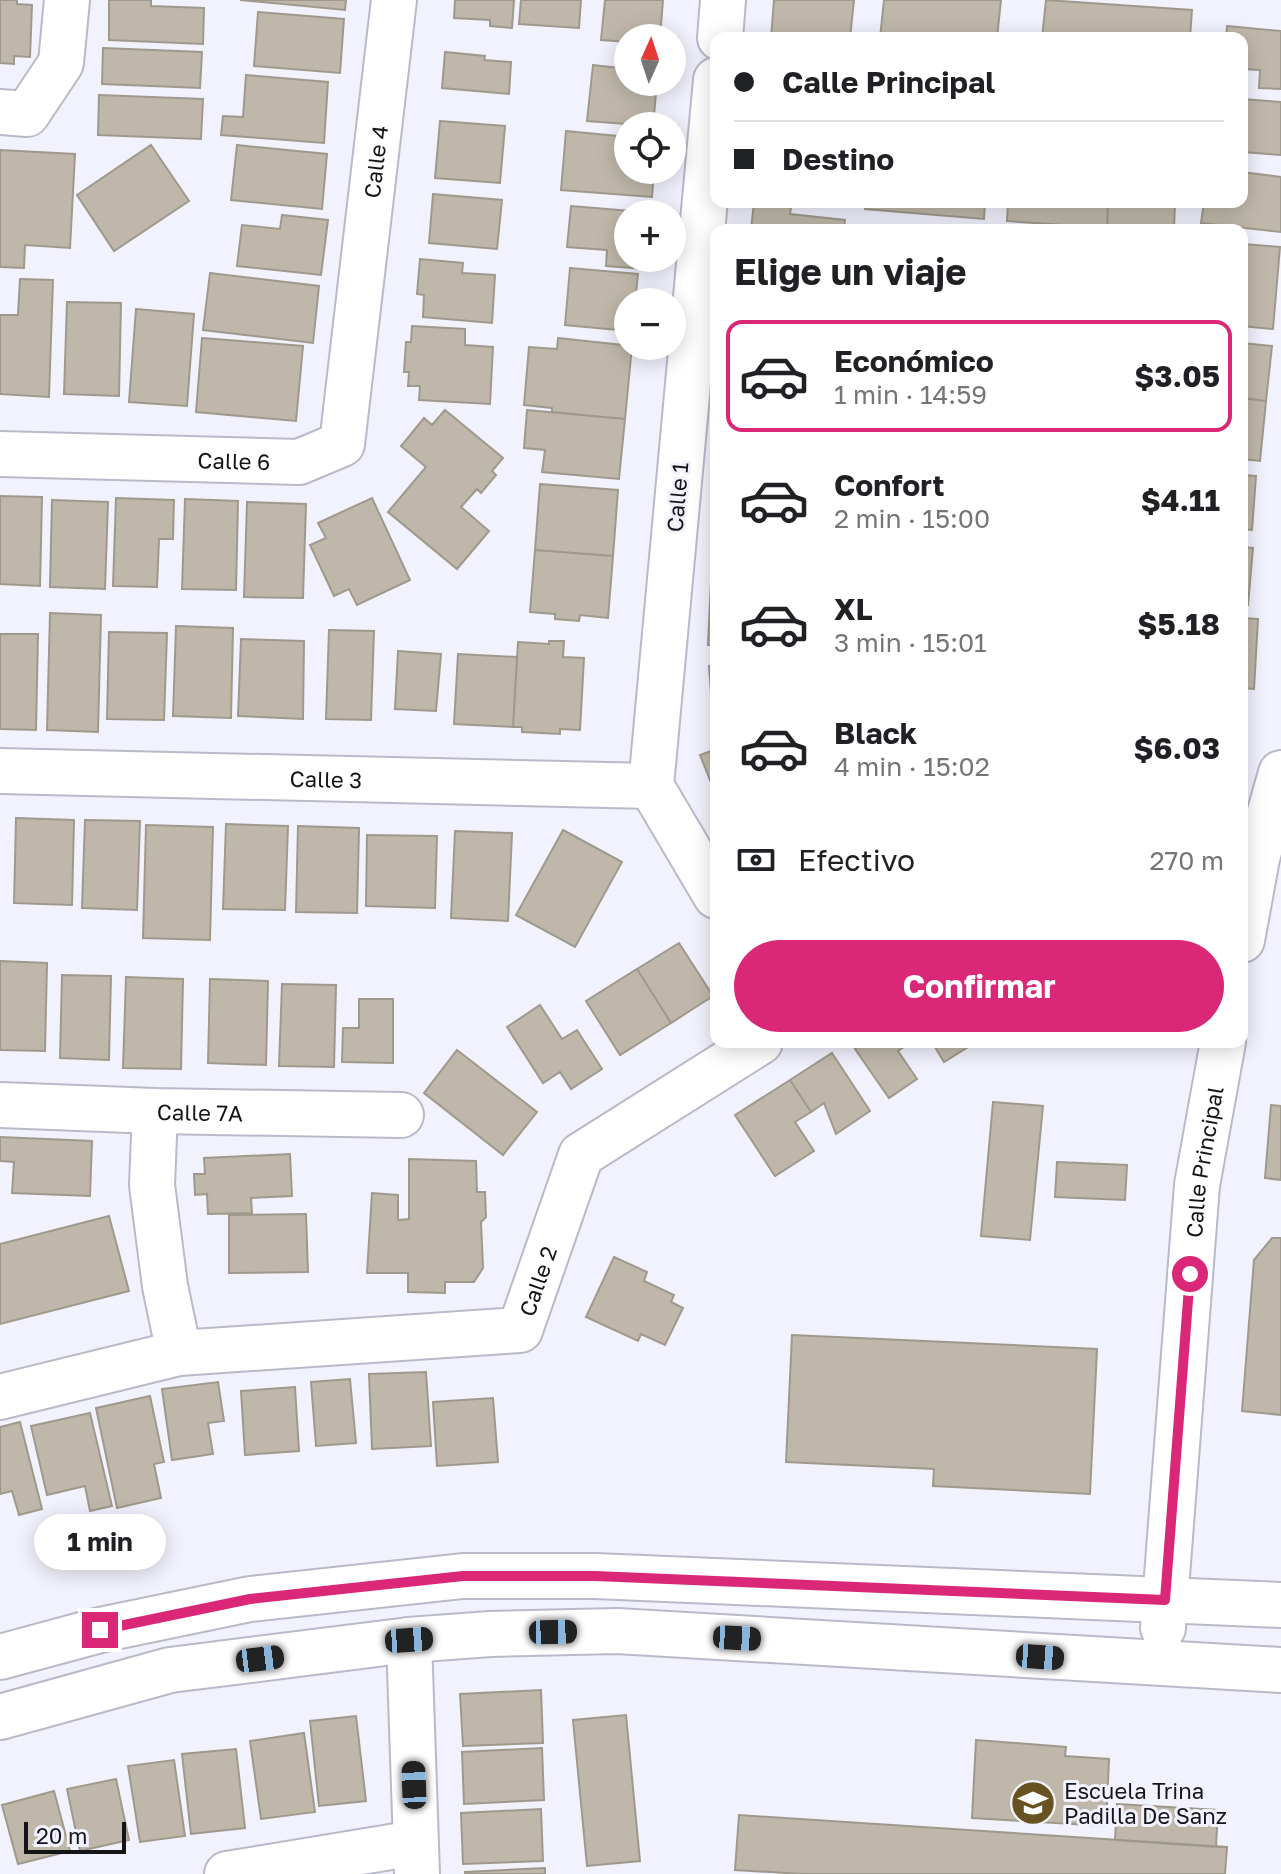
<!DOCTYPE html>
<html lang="es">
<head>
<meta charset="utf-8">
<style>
  :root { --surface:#fff; --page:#f2f2f2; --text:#202124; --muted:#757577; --line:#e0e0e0; --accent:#db2777 }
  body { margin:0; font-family:"Golos Text",sans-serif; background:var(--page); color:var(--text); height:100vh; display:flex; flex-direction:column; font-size:30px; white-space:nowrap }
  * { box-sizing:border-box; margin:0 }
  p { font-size:26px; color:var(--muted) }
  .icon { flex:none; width:44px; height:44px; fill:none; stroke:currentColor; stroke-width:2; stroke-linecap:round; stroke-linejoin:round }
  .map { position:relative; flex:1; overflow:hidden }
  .drawer { position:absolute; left:710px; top:224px; width:538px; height:824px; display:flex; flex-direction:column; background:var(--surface); border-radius:16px; box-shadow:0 4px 20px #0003 }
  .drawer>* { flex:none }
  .guide { position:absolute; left:710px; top:32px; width:538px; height:176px; border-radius:16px; box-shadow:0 4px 20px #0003; display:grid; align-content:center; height:176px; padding:0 24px; background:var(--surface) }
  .needle { width:52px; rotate:3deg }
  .fabs { position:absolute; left:614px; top:24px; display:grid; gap:16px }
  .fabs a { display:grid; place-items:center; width:72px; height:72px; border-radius:50%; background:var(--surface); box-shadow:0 4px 20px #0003; font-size:40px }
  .scale { position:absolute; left:24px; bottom:20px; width:102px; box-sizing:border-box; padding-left:8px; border:4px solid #141419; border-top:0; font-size:22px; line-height:28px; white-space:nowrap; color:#141419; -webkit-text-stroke:6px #f2f2fe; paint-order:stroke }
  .end { position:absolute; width:36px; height:36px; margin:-18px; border:10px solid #db2777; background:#fff; box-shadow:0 0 0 4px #fff }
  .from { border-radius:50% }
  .bubble { position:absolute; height:56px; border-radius:28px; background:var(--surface); box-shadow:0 4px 20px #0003; font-size:26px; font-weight:700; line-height:56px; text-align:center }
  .car { position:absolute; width:24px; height:48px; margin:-24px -12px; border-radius:10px; box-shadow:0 0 6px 2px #0007; background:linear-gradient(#222 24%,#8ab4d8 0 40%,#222 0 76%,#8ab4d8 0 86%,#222 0) }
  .guide b { display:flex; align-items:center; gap:28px; height:76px; font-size:30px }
  .guide b+b { border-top:2px solid var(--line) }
  .guide i { width:20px; height:20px; background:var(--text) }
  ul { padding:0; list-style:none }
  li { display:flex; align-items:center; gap:24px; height:112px; margin:0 16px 12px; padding:0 8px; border:4px solid transparent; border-radius:16px }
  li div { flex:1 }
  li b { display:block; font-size:30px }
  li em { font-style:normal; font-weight:700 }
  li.active { border-color:var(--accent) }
  li>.icon { width:72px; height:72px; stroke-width:1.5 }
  h2 { padding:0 24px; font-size:36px; line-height:96px }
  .pay { display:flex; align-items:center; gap:20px; height:88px; padding:0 24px; font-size:30px }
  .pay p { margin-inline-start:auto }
  .cta { display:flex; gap:16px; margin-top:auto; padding:16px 24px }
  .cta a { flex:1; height:92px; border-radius:48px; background:var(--accent); color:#fff; font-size:32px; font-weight:700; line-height:92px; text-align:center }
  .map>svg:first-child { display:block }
  .building { fill:#bfb8aa; stroke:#9f998b; stroke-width:2 }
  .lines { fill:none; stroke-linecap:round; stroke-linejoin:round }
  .minor-casing { stroke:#bab9c9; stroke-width:48 }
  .minor { stroke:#fff; stroke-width:44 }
  .route { stroke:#db2777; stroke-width:10 }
  .labels { text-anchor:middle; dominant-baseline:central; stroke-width:6; stroke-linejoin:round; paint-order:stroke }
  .street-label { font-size:22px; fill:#141419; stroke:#f2f2fe }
  .poi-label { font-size:22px; fill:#141419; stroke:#f2f2fe; text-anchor:start }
</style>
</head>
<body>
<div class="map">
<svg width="1281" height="1874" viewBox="0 0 1281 1874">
  <rect width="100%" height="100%" fill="#f2f2fe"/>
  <path class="building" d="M 0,0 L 17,0 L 17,4 L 32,5 L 30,57 L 14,56 L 14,64 L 0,63 Z
    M 109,0 L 151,0 L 151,6 L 204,8 L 203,44 L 109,40 Z
    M 240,0 L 346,0 L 345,10 Z
    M 455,0 L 514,0 L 512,28 L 490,26 L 490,20 L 454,18 Z
    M 521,0 L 581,0 L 579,28 L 519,24 Z
    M 605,0 L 663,0 L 660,38 L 628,38 L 628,42 L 601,40 Z
    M 774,0 L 854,0 L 850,38 L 771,38 Z
    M 884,0 L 1001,0 L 997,38 L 880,38 Z
    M 1046,0 L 1192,10 L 1190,38 L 1042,38 Z
    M 258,12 L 344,19 L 340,73 L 254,66 Z
    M 1227,26 L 1281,31 L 1281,89 L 1259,88 L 1260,70 L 1242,69 L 1242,38 L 1226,38 Z
    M 103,48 L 202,52 L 200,88 L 102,84 Z
    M 445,52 L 485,56 L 484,60 L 511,62 L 509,94 L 442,88 Z
    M 593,65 L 628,69 L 628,82 L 657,82 L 653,126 L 587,121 Z
    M 246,75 L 328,82 L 324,143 L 221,135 L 223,116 L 243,117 Z
    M 99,95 L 203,99 L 201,139 L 98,135 Z
    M 1242,99 L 1281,102 L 1281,155 L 1242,152 Z
    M 440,121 L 505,126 L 500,183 L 435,178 Z
    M 566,131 L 628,137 L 628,170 L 654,170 L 652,197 L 561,190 Z
    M 151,145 L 189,201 L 114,251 L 77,195 Z
    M 237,145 L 327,154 L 322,209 L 231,200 Z
    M 0,150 L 75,154 L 70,248 L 25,245 L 24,268 L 0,267 Z
    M 1242,172 L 1281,177 L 1281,232 L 1201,223 L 1204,202 L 1242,202 Z
    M 433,194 L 502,200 L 497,249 L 429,243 Z
    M 754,202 L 792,202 L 790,214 L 845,220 L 844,230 L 751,230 Z
    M 865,202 L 985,202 L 984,219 L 865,209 Z
    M 1008,202 L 1108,202 L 1107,228 L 1007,221 Z
    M 1108,202 L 1175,202 L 1174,230 L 1107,228 Z
    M 571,206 L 667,214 L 628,214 L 628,258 L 646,258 L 645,269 L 606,266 L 607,250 L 567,247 Z
    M 282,215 L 328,220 L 321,275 L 237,266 L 242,225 L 280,229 Z
    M 1242,244 L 1280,247 L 1273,329 L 1242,326 Z
    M 420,259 L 463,263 L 462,273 L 495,275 L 492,323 L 423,317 L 424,295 L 417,294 Z
    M 570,268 L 638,274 L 635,302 L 628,302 L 628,331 L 565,325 Z
    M 210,273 L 319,286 L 313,343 L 203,330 Z
    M 20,279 L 53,280 L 49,397 L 0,394 L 0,315 L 18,315 Z
    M 67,302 L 121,303 L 119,396 L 64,394 Z
    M 136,309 L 194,314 L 187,406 L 129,402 Z
    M 412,326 L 465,329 L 465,345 L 493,347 L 490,404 L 419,400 L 420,386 L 408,386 L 409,372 L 404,372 L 406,342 L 411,342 Z
    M 202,338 L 303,346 L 296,421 L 196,412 Z
    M 558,338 L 632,346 L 625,419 L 552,412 L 552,408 L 524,405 L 529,347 L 557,349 Z
    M 1242,343 L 1272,346 L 1266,401 L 1242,398 Z
    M 1242,398 L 1266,401 L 1260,461 L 1242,459 Z
    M 445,410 L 503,458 L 492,471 L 496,475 L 481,493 L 477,489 L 461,507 L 489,531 L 457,569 L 388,512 L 426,467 L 401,446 L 424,418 L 432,425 Z
    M 527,410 L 625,419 L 619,479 L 542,472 L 545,450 L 524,448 Z
    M 1242,475 L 1256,476 L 1252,530 L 1242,529 Z
    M 540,484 L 618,490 L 613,556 L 535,550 Z
    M 0,496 L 42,497 L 40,586 L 0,584 Z
    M 116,498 L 174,500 L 173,539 L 159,539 L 157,587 L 113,586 Z
    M 372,498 L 410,580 L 357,605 L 349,589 L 334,596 L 310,545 L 326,538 L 318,523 Z
    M 185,499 L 238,501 L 236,590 L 182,589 Z
    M 52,500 L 108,502 L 105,589 L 50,587 Z
    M 247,502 L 306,504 L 303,598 L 244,597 Z
    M 1242,547 L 1253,548 L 1248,605 L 1242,604 Z
    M 535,550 L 613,556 L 608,618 L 580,615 L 579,621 L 555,619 L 555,614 L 530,612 Z
    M 711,581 L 716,581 L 716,645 L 708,645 Z
    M 50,613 L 101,615 L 98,732 L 47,730 Z
    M 1242,618 L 1258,619 L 1254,689 L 1242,688 Z
    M 176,626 L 233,628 L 231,718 L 173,716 Z
    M 329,630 L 374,631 L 371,720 L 326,719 Z
    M 109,632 L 167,633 L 164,720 L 107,719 Z
    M 0,634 L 38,634 L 36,730 L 0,729 Z
    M 241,639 L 304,641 L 303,719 L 238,716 Z
    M 549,641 L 564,641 L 563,657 L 584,658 L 580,730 L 560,729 L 560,734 L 522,732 L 522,727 L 513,727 L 518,642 L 549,644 Z
    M 398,651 L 441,654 L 436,711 L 395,709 Z
    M 458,654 L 517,657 L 513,727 L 454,724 Z
    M 709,666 L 716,666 L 716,721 L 713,721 Z
    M 716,749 L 716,795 L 700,755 Z
    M 16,818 L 74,820 L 72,905 L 14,903 Z
    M 85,820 L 140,821 L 137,910 L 82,908 Z
    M 226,824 L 288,826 L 285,910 L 223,909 Z
    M 146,825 L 213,827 L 210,940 L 143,938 Z
    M 298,826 L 359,828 L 357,913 L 296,912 Z
    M 563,830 L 622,862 L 575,947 L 516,915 Z
    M 455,831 L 512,833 L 508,921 L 451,918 Z
    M 367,835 L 437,836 L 435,908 L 366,906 Z
    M 679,943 L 713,996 L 671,1023 L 637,969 Z
    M 0,961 L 47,963 L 45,1051 L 0,1050 Z
    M 637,969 L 671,1023 L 620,1055 L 586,1001 Z
    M 62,975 L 111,976 L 109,1060 L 60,1058 Z
    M 126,977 L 183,979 L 181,1069 L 123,1068 Z
    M 210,979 L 268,981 L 266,1065 L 208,1063 Z
    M 282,984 L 336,985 L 334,1067 L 279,1066 Z
    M 359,999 L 393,999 L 393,1063 L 342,1062 L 343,1028 L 359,1028 Z
    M 540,1005 L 562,1039 L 577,1030 L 602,1069 L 571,1089 L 560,1072 L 543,1083 L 507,1027 Z
    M 865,1042 L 911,1042 L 898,1051 L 917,1079 L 889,1098 L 855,1049 Z
    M 932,1042 L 972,1042 L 973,1044 L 944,1062 Z
    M 457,1050 L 537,1112 L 503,1155 L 424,1093 Z
    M 832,1053 L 870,1111 L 836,1134 L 824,1103 L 811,1112 L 790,1080 Z
    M 790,1080 L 811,1112 L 795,1122 L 814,1151 L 775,1176 L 735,1115 Z
    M 993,1102 L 1043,1106 L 1030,1240 L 981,1236 Z
    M 1271,1105 L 1281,1106 L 1281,1180 L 1265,1178 Z
    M 0,1137 L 92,1141 L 90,1196 L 12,1193 L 14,1162 L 0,1161 Z
    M 290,1154 L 292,1196 L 251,1198 L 252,1213 L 208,1214 L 207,1194 L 195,1195 L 194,1174 L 205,1174 L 204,1158 Z
    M 409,1159 L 476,1161 L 477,1192 L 485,1192 L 486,1217 L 481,1222 L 483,1268 L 474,1282 L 445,1282 L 445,1293 L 408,1292 L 408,1273 L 367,1273 L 372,1193 L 398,1195 L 398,1220 L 409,1219 Z
    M 1057,1162 L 1127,1165 L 1125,1200 L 1055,1197 Z
    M 306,1214 L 308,1272 L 229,1273 L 229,1215 Z
    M 109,1216 L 129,1291 L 0,1324 L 0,1244 Z
    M 1272,1238 L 1281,1238 L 1281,1415 L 1242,1411 L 1254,1260 Z
    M 614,1257 L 647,1272 L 644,1281 L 674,1295 L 671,1302 L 683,1308 L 665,1345 L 641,1334 L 638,1341 L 586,1317 Z
    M 792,1335 L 1097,1349 L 1090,1494 L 933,1486 L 934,1469 L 786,1462 Z
    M 426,1372 L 431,1446 L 372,1449 L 369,1374 Z
    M 350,1379 L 356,1443 L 316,1446 L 311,1382 Z
    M 218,1382 L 224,1421 L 208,1423 L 213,1454 L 172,1460 L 162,1389 Z
    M 295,1387 L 299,1451 L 245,1455 L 241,1391 Z
    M 150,1396 L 164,1462 L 154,1464 L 161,1498 L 117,1508 L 96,1408 Z
    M 493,1398 L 498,1462 L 437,1466 L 433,1402 Z
    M 90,1413 L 112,1506 L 90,1511 L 85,1486 L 47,1495 L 31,1426 Z
    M 20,1422 L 42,1509 L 19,1515 L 12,1491 L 0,1494 L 0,1427 Z
    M 541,1690 L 543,1743 L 463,1746 L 460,1694 Z
    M 626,1715 L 640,1861 L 587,1866 L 573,1720 Z
    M 356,1716 L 366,1801 L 319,1806 L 310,1721 Z
    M 304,1733 L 315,1812 L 261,1819 L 250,1741 Z
    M 976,1740 L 1066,1747 L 1065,1756 L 1109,1759 L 1106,1826 L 972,1818 Z
    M 542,1748 L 544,1800 L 464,1804 L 462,1752 Z
    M 236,1749 L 245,1828 L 191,1834 L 182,1754 Z
    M 174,1760 L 185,1836 L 140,1842 L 128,1766 Z
    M 116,1779 L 129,1840 L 80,1851 L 67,1789 Z
    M 54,1791 L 70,1851 L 18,1864 L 2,1805 Z
    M 1117,1804 L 1218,1810 L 1216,1847 L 1115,1840 Z
    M 541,1809 L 543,1861 L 463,1864 L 461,1813 Z
    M 739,1815 L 1227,1847 L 1225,1874 L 802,1874 L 735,1870 Z
    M 545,1868 L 545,1874 L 465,1874 L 465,1872 Z"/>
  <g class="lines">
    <g class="minor-casing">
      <g id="minor">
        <path d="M 720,38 L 723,0"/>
        <path d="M 716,80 L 651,786 L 716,896"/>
        <path d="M 0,112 L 27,114 L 61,63 L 67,0"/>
        <path id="s1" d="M 0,454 L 299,462 L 342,444 L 394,0"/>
        <path id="s2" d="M 0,771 L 651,786"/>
        <path d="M 1242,940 L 1257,858 L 1281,773"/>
        <path id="s3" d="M 0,1105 L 155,1111 L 401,1115"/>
        <path d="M 155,1111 L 152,1185 L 165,1286 L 179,1353"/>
        <path id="s4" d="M 0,1397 L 179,1353 L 520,1330 L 581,1155 L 760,1042"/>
        <path id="s5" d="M 1163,1628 L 1197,1185 L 1223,1042"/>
        <path d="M 409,1640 L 417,1874"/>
        <path d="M 0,1657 L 100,1630 L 250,1599 L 463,1576 L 595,1576 L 1281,1605"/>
        <path d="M 0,1717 L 170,1670 L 409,1640 L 490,1634 L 617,1631 L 1281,1670"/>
        <path d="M 227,1874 L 415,1843"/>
      </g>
    </g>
    <use href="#minor" class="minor"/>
  </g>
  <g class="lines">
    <path class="route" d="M 100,1630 L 250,1599 L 463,1576 L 595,1576 L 1165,1600 L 1190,1274"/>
  </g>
  <defs>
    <g id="school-disc" transform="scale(2.3)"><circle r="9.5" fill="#685221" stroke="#f2f2fe"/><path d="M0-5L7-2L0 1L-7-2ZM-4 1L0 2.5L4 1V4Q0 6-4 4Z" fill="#fff"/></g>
  </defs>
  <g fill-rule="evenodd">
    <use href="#school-disc" x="1033" y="1803"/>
  </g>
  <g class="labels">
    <g class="street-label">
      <text stroke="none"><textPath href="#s1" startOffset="630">Calle 4</textPath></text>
      <text stroke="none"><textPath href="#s1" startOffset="234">Calle 6</textPath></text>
      <text transform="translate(677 497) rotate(-85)">Calle 1</text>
      <text stroke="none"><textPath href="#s2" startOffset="326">Calle 3</textPath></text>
      <text stroke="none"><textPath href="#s3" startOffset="200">Calle 7A</textPath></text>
      <text stroke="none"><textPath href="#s5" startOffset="468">Calle Principal</textPath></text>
      <text stroke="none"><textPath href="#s4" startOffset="578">Calle 2</textPath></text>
    </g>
    <g class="poi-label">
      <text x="1064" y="1790">Escuela Trina<tspan x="1064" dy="25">Padilla De Sanz</tspan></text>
    </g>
  </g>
</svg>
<div class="fabs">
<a><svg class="needle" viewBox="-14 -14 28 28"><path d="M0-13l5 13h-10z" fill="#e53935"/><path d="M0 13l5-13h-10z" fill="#757577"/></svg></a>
<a><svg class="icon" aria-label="locate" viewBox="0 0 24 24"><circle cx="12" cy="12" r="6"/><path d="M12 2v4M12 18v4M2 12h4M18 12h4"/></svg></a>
<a>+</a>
<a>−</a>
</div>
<div class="scale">20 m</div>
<i class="end from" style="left:1190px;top:1274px"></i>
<i class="end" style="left:100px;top:1630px"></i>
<div class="bubble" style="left:34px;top:1514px;width:132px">1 min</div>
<i class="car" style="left:553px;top:1632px;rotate:89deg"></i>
<i class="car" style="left:737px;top:1638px;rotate:93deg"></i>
<i class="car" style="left:409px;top:1640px;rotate:86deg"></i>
<i class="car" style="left:1040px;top:1657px;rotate:94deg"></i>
<i class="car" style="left:260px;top:1659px;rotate:83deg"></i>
<i class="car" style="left:414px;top:1785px;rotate:358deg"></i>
<div class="guide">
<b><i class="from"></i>Calle Principal</b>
<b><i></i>Destino</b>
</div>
<section class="drawer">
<h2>Elige un viaje</h2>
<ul>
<li class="active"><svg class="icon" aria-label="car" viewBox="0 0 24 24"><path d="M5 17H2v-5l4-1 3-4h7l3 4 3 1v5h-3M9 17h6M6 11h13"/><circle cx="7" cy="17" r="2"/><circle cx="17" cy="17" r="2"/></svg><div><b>Económico</b><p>1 min · 14:59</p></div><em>$3.05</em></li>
<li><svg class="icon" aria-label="car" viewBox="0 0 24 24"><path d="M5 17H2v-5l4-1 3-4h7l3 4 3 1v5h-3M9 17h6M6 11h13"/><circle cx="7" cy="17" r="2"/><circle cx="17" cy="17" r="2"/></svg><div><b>Confort</b><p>2 min · 15:00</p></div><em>$4.11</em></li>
<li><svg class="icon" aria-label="car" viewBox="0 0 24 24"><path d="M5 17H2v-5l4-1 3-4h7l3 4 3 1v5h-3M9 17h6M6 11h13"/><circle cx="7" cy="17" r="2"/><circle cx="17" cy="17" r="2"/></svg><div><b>XL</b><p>3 min · 15:01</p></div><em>$5.18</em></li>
<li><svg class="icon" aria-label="car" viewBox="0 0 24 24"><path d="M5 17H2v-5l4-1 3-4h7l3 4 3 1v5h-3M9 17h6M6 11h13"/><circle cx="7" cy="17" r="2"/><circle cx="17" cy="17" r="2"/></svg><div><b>Black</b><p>4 min · 15:02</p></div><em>$6.03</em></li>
</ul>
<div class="pay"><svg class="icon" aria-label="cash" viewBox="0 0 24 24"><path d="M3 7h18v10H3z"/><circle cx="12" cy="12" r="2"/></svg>Efectivo<p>270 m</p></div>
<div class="cta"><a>Confirmar</a></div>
</section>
</div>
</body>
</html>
